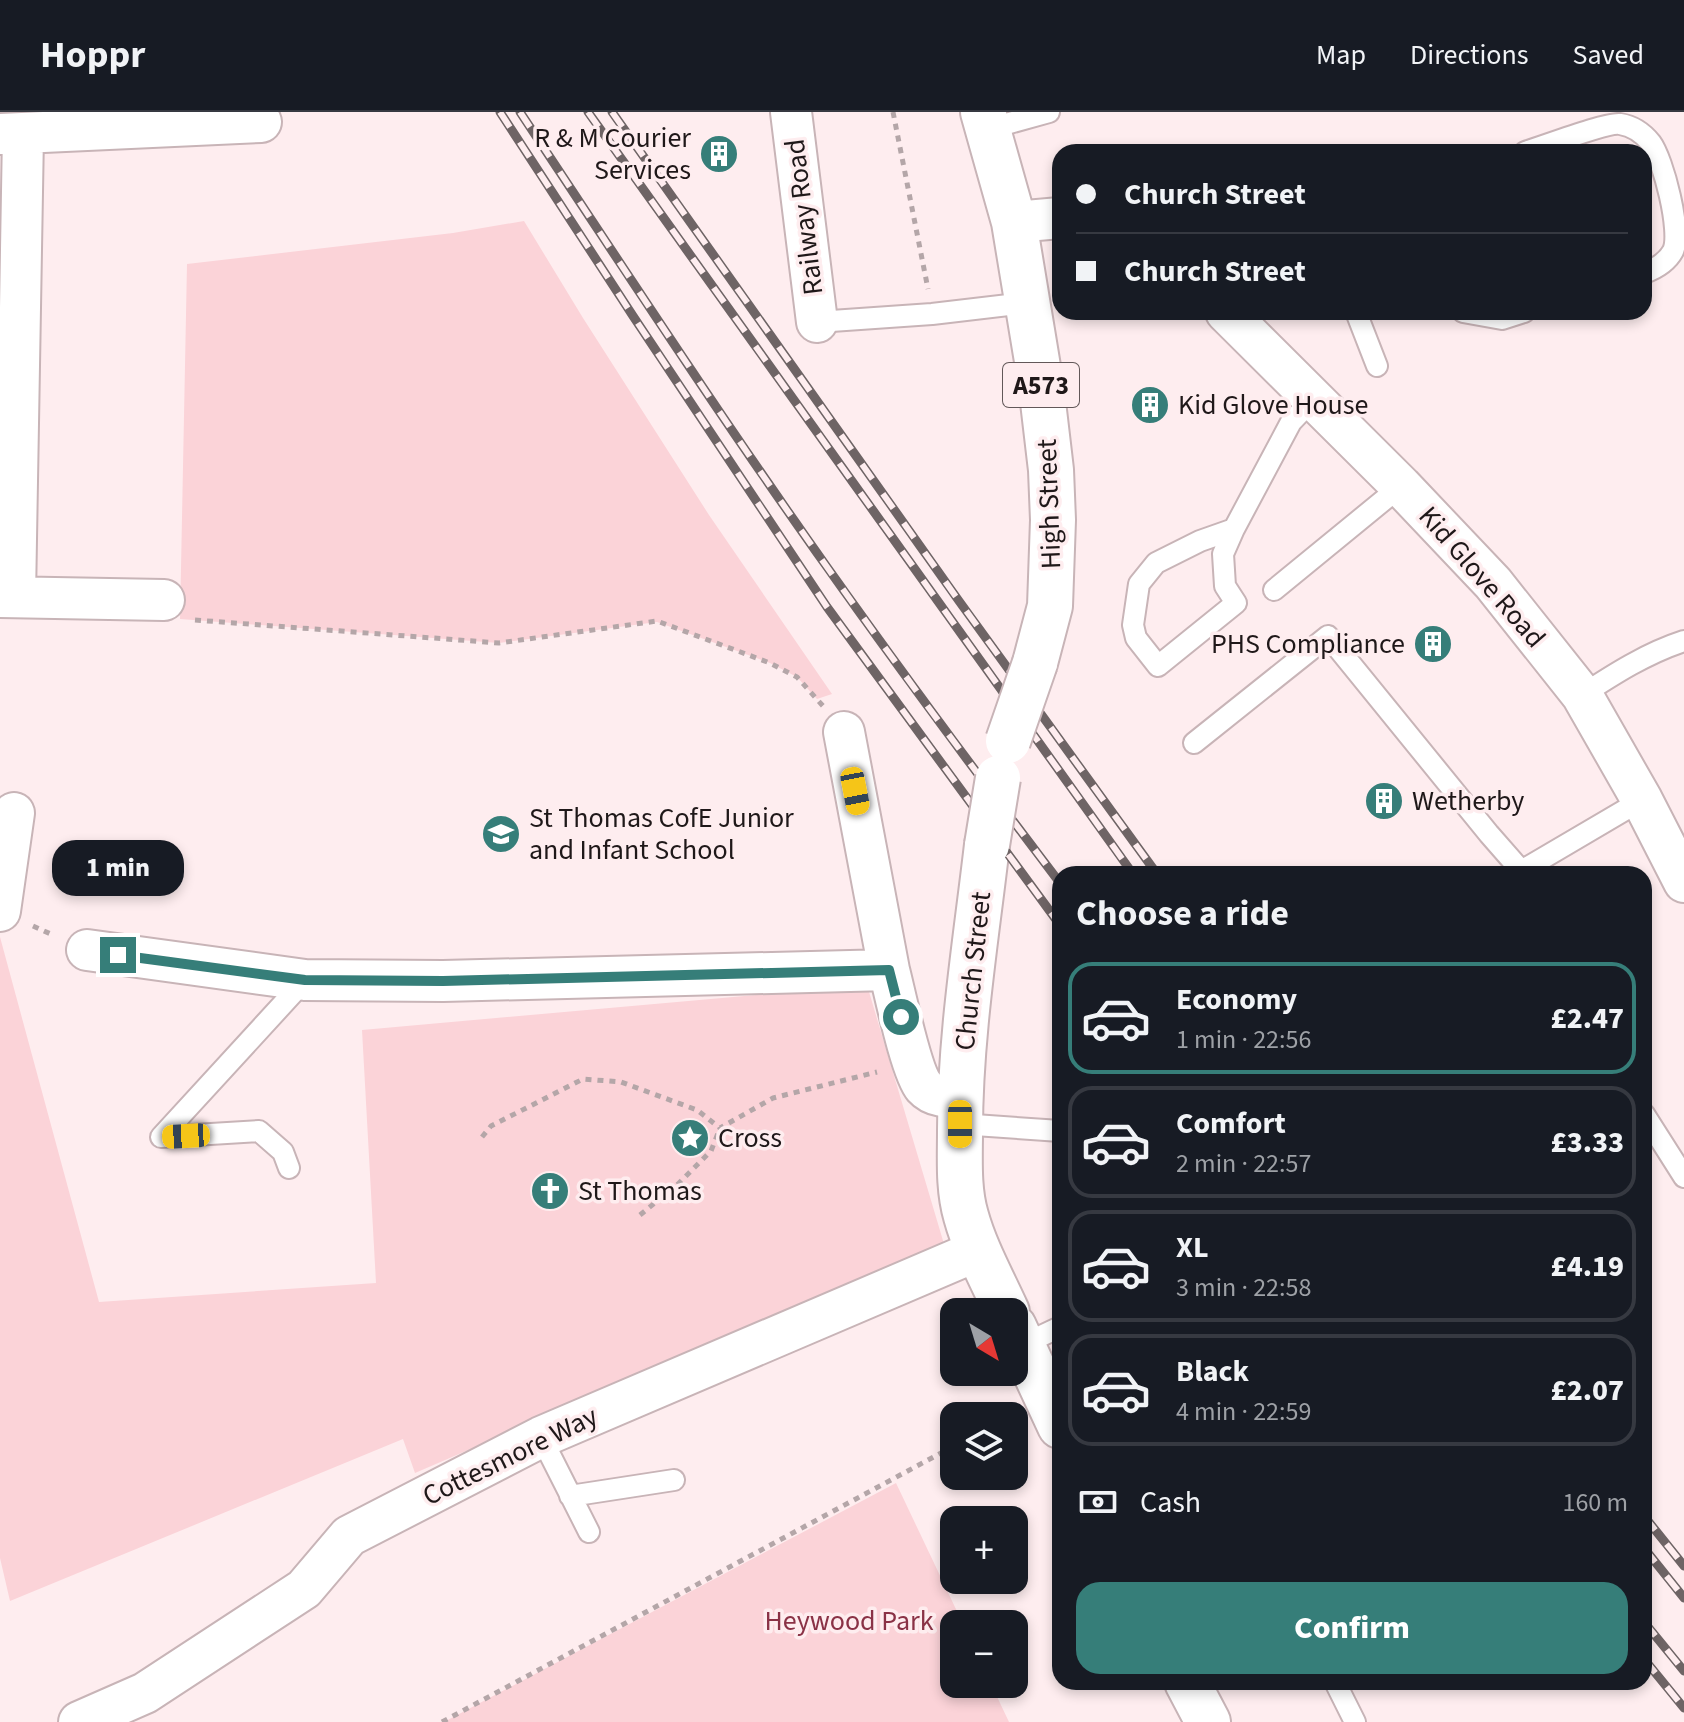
<!DOCTYPE html>
<html lang="en">
<head>
<meta charset="utf-8">
<style>
  :root { --surface:#171b24; --page:#20242c; --text:#f1f3f6; --muted:#9ea1a6; --line:#363941; --accent:#367e79 }
  body { margin:0; font-family:"Source Sans 3",sans-serif; background:var(--page); color:var(--text); height:100vh; display:flex; flex-direction:column; font-size:30px; white-space:nowrap }
  * { box-sizing:border-box; margin:0 }
  p { font-size:26px; color:var(--muted) }
  .icon { flex:none; width:44px; height:44px; fill:none; stroke:currentColor; stroke-width:2; stroke-linecap:round; stroke-linejoin:round }
  .map { position:relative; flex:1; overflow:hidden }
  .panel { position:absolute; left:1052px; top:754px; width:600px; height:824px; display:flex; flex-direction:column; background:var(--surface); border-radius:24px; box-shadow:0 4px 12px #0003 }
  .panel>* { flex:none }
  .guide { position:absolute; left:1052px; top:32px; width:600px; height:176px; border-radius:24px; box-shadow:0 4px 12px #0003; display:grid; align-content:center; height:176px; padding:0 24px; background:var(--surface) }
  .needle { width:52px; rotate:142deg }
  .tools { position:absolute; left:940px; top:1186px; display:grid; gap:16px }
  .tools a { display:grid; place-items:center; width:88px; height:88px; border-radius:16px; background:var(--surface); box-shadow:0 4px 12px #0003; font-size:40px }
  .end { position:absolute; width:36px; height:36px; margin:-18px; border:10px solid #367e79; background:#fff; box-shadow:0 0 0 4px #fff }
  .from { border-radius:50% }
  .bubble { position:absolute; height:56px; border-radius:24px; background:var(--surface); box-shadow:0 4px 12px #0003; font-size:26px; font-weight:800; line-height:56px; text-align:center }
  .car { position:absolute; width:24px; height:48px; margin:-24px -12px; border-radius:10px; box-shadow:0 0 6px 2px #0007; background:linear-gradient(#f5c518 24%,#345 0 40%,#f5c518 0 76%,#345 0 86%,#f5c518 0) }
  .guide b { display:flex; align-items:center; gap:28px; height:76px; font-size:30px }
  .guide b+b { border-top:2px solid var(--line) }
  .guide i { width:20px; height:20px; background:var(--text) }
  ul { padding:0; list-style:none }
  li { display:flex; align-items:center; gap:24px; height:112px; margin:0 16px 12px; padding:0 8px; border:4px solid var(--line); border-radius:24px }
  li div { flex:1 }
  li b { display:block; font-size:30px }
  li em { font-style:normal; font-weight:800 }
  li.active { border-color:var(--accent) }
  li>.icon { width:72px; height:72px; stroke-width:1.5 }
  h2 { padding:0 24px; font-size:36px; line-height:96px }
  .pay { display:flex; align-items:center; gap:20px; height:88px; padding:0 24px; font-size:30px }
  .pay p { margin-inline-start:auto }
  .action { display:flex; gap:16px; margin-top:auto; padding:16px 24px }
  .action a { flex:1; height:92px; border-radius:24px; background:var(--accent); color:#fff; font-size:32px; font-weight:800; line-height:92px; text-align:center }
  header { display:flex; align-items:center; gap:48px; box-sizing:border-box; height:112px; padding:0 40px; background:var(--surface); border-bottom:2px solid var(--line) }
  header strong { font-size:38px }
  nav { display:flex; gap:44px; margin-inline-start:auto; font-size:28px }
  .map>svg:first-child { display:block }
  .green { fill:#fbd3d8 }
  .lines { fill:none; stroke-linecap:round; stroke-linejoin:round }
  .service-casing { stroke:#c8b4b7; stroke-width:24 }
  .minor-casing { stroke:#c8b4b7; stroke-width:44 }
  .primary-casing { stroke:#c8b4b7; stroke-width:48 }
  .path { stroke:#b4a6a8; stroke-width:5; stroke-dasharray:6 6; stroke-linecap:butt }
  .service { stroke:#fff; stroke-width:20 }
  .minor { stroke:#fff; stroke-width:40 }
  .primary { stroke:#fff; stroke-width:44 }
  .rail-casing { stroke:#6e6465; stroke-width:9 }
  .rail { stroke:#feedef; stroke-width:6; stroke-dasharray:18; stroke-linecap:butt }
  .primary-bridge-casing { stroke:#c8b4b7; stroke-width:48; stroke-linecap:butt }
  .primary-bridge { stroke:#fff; stroke-width:44 }
  .route { stroke:#367e79; stroke-width:10 }
  .labels { text-anchor:middle; dominant-baseline:central; stroke-width:7; stroke-linejoin:round; paint-order:stroke }
  .shield { fill:#feedef; stroke:#625859; stroke-width:2 }
  .shield-label { font-size:26px; font-weight:bold; fill:#1f1819 }
  .poi-label { font-size:28px; fill:#1f1819; stroke:#feedef; text-anchor:start }
  .street-label { font-size:28px; fill:#1f1819; stroke:#feedef }
  .park-label { font-size:28px; fill:#8a3246; stroke:#feedef }
</style>
</head>
<body>
<header>
<strong>Hoppr</strong>
<nav><a>Map</a><a>Directions</a><a>Saved</a></nav>
</header>
<div class="map">
<svg width="1684" height="1610" viewBox="0 0 1684 1610">
  <rect width="100%" height="100%" fill="#feedef"/>
  <path class="green" d="M 524,109 L 583,206 L 709,403 L 832,582 L 817,587 L 797,565 L 770,551 L 657,510 L 499,531 L 180,507 L 187,152 L 453,121 Z
    M 0,825 L 99,1190 L 376,1171 L 362,918 L 867,873 L 944,1132 L 415,1361 L 403,1327 L 10,1489 L 0,1446 Z
    M 896,1371 L 963,1512 L 954,1512 L 954,1572 L 991,1572 L 1009,1610 L 444,1610 Z"/>
  <g class="lines">
    <g class="service-casing">
      <path id="service" d="M 988,17 L 1049,0
        M 1525,40 C 1542,35 1607,10 1620,12 C 1633,14 1643,21 1651,31 C 1663,47 1682,120 1673,139 C 1667,150 1655,157 1644,161
        M 1356,200 L 1377,254
        M 1463,200 L 1502,207 L 1524,200
        M 817,210 L 932,202 L 1026,191
        M 1234,417 L 1200,429 L 1156,451 L 1139,472 L 1133,513 L 1136,526 L 1158,554 L 1236,491 L 1225,474 L 1223,442 L 1234,417 L 1291,310 L 1314,286
        M 1274,478 L 1401,374
        M 1582,583 C 1614,562 1647,541 1684,529
        M 1194,631 L 1328,524 L 1489,722 L 1524,762
        M 1516,762 L 1642,688
        M 1644,1002 L 1684,1065
        M 960,1012 L 1060,1019
        M 289,1056 L 283,1040 L 259,1019 L 161,1025 L 305,868
        M 1022,1233 L 1060,1215
        M 541,1325 L 589,1420
        M 570,1384 L 674,1368
        M 1335,1570 L 1355,1610"/>
    </g>
    <g class="minor-casing">
      <path id="minor" d="M 791,0 L 817,210
        M 0,22 L 261,10
        M 1014,110 L 1060,106
        M 1226,200 L 1401,374 L 1493,471 L 1582,583 L 1642,688 L 1684,770
        M 0,485 L 164,488
        M 15,485 L 23,22
        M 844,620 L 889,858
        M 0,799 L 14,701
        M 87,838 L 305,868 L 443,869 L 889,858 C 895,881 911,960 924,975 C 933,985 947,985 960,985
        M 79,1610 L 145,1581 L 304,1477 L 349,1424 L 541,1325 L 979,1138"/>
    </g>
    <g class="primary-casing">
      <path id="primary" d="M 983,0 L 1014,110 L 1041,273 L 1051,358 L 1053,408 L 1050,494 L 1035,551
        M 987,733 C 976,828 960,924 960,1019 C 960,1047 958,1077 966,1104 C 975,1137 993,1169 1007,1200
        M 1014,1215 L 1060,1314
        M 1187,1570 L 1208,1610"/>
    </g>
    <path class="path" d="M 893,0 L 928,177
      M 195,508 L 499,531 L 657,509 L 770,551 L 797,565 L 823,594
      M 33,814 L 53,823
      M 482,1025 L 491,1014 L 583,967 L 621,970 L 697,998 L 720,1016 L 773,986 L 877,960
      M 640,1103 L 678,1072 L 711,1039 L 720,1016
      M 442,1610 L 954,1334"/>
    <use href="#service" class="service"/>
    <use href="#minor" class="minor"/>
    <use href="#primary" class="primary"/>
    <g class="rail-casing">
      <path id="rail" d="M 500,0 L 633,204 L 827,495 L 1060,813
        M 520,0 C 621,152 721,306 827,455 C 903,562 981,667 1060,771
        M 588,0 L 1133,762
        M 612,0 L 959,489 L 1157,762
        M 1644,1404 L 1684,1454
        M 1644,1436 L 1684,1486
        M 1644,1510 L 1684,1559
        M 1644,1547 L 1684,1596"/>
    </g>
    <use href="#rail" class="rail"/>
    <g class="primary-bridge-casing">
      <path id="primary-bridge" d="M 1008,629 L 1035,551
        M 987,733 L 998,666"/>
    </g>
    <use href="#primary-bridge" class="primary-bridge"/>
  </g>
  <g class="lines">
    <path class="route" d="M 118,843 L 305,868 L 443,869 L 889,858 L 901,905"/>
  </g>
  <defs>
    <g id="building-disc" transform="scale(2)"><circle r="9.5" fill="#367e79" stroke="#feedef"/><path d="M-4-6H4V6H1V3H-1V6H-4ZM-2.5-4.3h1.7v1.8h-1.7ZM.8-4.3h1.7v1.8H.8ZM-2.5-1h1.7V.8h-1.7ZM.8-1h1.7V.8H.8Z" fill="#fff"/></g>
    <g id="school-disc" transform="scale(2)"><circle r="9.5" fill="#367e79" stroke="#feedef"/><path d="M0-5L7-2L0 1L-7-2ZM-4 1L0 2.5L4 1V4Q0 6-4 4Z" fill="#fff"/></g>
    <g id="sight-disc" transform="scale(2)"><circle r="9.5" fill="#367e79" stroke="#feedef"/><path d="M0-6L1.8-2.2L6-1.7L2.9 1.2L3.7 5.4L0 3.3L-3.7 5.4L-2.9 1.2L-6-1.7L-1.8-2.2Z" fill="#fff"/></g>
    <g id="church-disc" transform="scale(2)"><circle r="9.5" fill="#367e79" stroke="#feedef"/><path d="M-1.2-6h2.4v3.5h3.3v2.4h-3.3V6h-2.4V-.1h-3.3v-2.4h3.3Z" fill="#fff"/></g>
  </defs>
  <g fill-rule="evenodd">
    <use href="#building-disc" x="719" y="42"/>
    <use href="#building-disc" x="1150" y="293"/>
    <use href="#building-disc" x="1433" y="532"/>
    <use href="#building-disc" x="1384" y="689"/>
    <use href="#school-disc" x="501" y="722"/>
    <use href="#sight-disc" x="690" y="1026"/>
    <use href="#church-disc" x="550" y="1079"/>
  </g>
  <g class="labels">
    <rect class="shield" x="1003" y="251" width="76" height="44" rx="6"/>
    <g class="shield-label">
      <text x="1041" y="273">A573</text>
    </g>
    <g class="poi-label">
      <text x="691" y="26" text-anchor="end">R &amp; M Courier<tspan x="691" dy="32">Services</tspan></text>
      <text x="1178" y="293">Kid Glove House</text>
      <text x="1405" y="532" text-anchor="end">PHS Compliance</text>
      <text x="1412" y="689">Wetherby</text>
      <text x="529" y="706">St Thomas CofE Junior<tspan x="529" dy="32">and Infant School</tspan></text>
      <text x="718" y="1026">Cross</text>
      <text x="578" y="1079">St Thomas</text>
    </g>
    <g class="street-label">
      <text transform="translate(804 105) rotate(-97)">Railway Road</text>
      <text transform="translate(1049 392) rotate(-92)">High Street</text>
      <text transform="translate(1482 465) rotate(49)">Kid Glove Road</text>
      <text transform="translate(973 859) rotate(-84)">Church Street</text>
      <text transform="translate(510 1344) rotate(-26)">Cottesmore Way</text>
    </g>
    <g class="park-label">
      <text x="849" y="1509">Heywood Park</text>
    </g>
  </g>
</svg>
<div class="tools">
<a><svg class="needle" viewBox="-14 -14 28 28"><path d="M0-13l5 13h-10z" fill="#e53935"/><path d="M0 13l5-13h-10z" fill="#9ea1a6"/></svg></a>
<a><svg class="icon" aria-label="layers" viewBox="0 0 24 24"><path d="M12 4l9 5-9 5-9-5zM3 14l9 5 9-5"/></svg></a>
<a>+</a>
<a>−</a>
</div>
<i class="end from" style="left:901px;top:905px"></i>
<i class="end" style="left:118px;top:843px"></i>
<div class="bubble" style="left:52px;top:728px;width:132px">1 min</div>
<i class="car" style="left:855px;top:679px;rotate:169deg"></i>
<i class="car" style="left:960px;top:1012px;rotate:180deg"></i>
<i class="car" style="left:186px;top:1024px;rotate:267deg"></i>
<div class="guide">
<b><i class="from"></i>Church Street</b>
<b><i></i>Church Street</b>
</div>
<section class="panel">
<h2>Choose a ride</h2>
<ul>
<li class="active"><svg class="icon" aria-label="car" viewBox="0 0 24 24"><path d="M5 17H2v-5l4-1 3-4h7l3 4 3 1v5h-3M9 17h6M6 11h13"/><circle cx="7" cy="17" r="2"/><circle cx="17" cy="17" r="2"/></svg><div><b>Economy</b><p>1 min · 22:56</p></div><em>£2.47</em></li>
<li><svg class="icon" aria-label="car" viewBox="0 0 24 24"><path d="M5 17H2v-5l4-1 3-4h7l3 4 3 1v5h-3M9 17h6M6 11h13"/><circle cx="7" cy="17" r="2"/><circle cx="17" cy="17" r="2"/></svg><div><b>Comfort</b><p>2 min · 22:57</p></div><em>£3.33</em></li>
<li><svg class="icon" aria-label="car" viewBox="0 0 24 24"><path d="M5 17H2v-5l4-1 3-4h7l3 4 3 1v5h-3M9 17h6M6 11h13"/><circle cx="7" cy="17" r="2"/><circle cx="17" cy="17" r="2"/></svg><div><b>XL</b><p>3 min · 22:58</p></div><em>£4.19</em></li>
<li><svg class="icon" aria-label="car" viewBox="0 0 24 24"><path d="M5 17H2v-5l4-1 3-4h7l3 4 3 1v5h-3M9 17h6M6 11h13"/><circle cx="7" cy="17" r="2"/><circle cx="17" cy="17" r="2"/></svg><div><b>Black</b><p>4 min · 22:59</p></div><em>£2.07</em></li>
</ul>
<div class="pay"><svg class="icon" aria-label="cash" viewBox="0 0 24 24"><path d="M3 7h18v10H3z"/><circle cx="12" cy="12" r="2"/></svg>Cash<p>160 m</p></div>
<div class="action"><a>Confirm</a></div>
</section>
</div>
</body>
</html>
